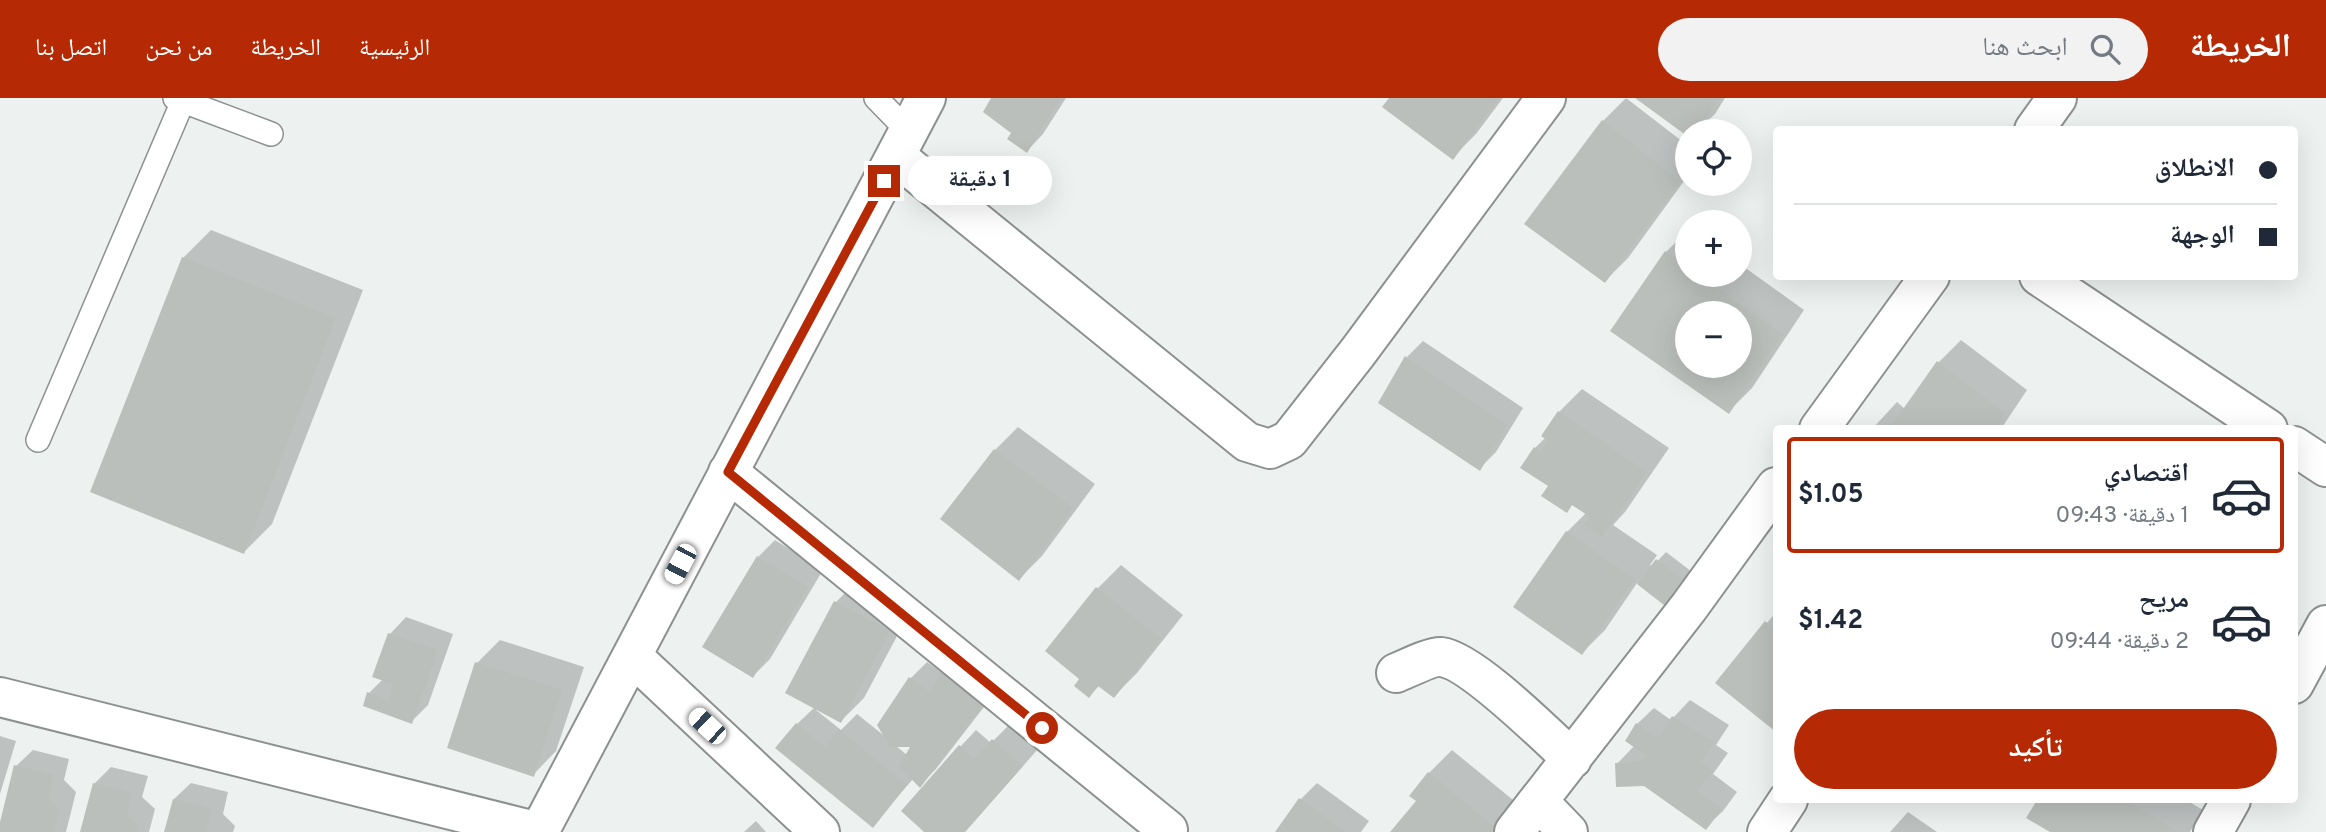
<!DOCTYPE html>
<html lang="ar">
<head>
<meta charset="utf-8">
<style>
  :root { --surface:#fff; --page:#f2f2f3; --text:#1f2937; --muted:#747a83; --line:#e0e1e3; --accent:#b52a04 }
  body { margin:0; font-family:Overpass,"Noto Naskh Arabic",sans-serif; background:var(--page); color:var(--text); direction:rtl; height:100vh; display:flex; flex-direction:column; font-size:26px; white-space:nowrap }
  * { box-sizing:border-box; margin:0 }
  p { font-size:23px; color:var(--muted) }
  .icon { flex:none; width:38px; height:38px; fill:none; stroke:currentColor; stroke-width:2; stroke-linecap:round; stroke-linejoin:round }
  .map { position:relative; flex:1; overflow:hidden; direction:ltr }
  .drawer { position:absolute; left:1773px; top:327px; width:525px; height:378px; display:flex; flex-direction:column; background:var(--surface); border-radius:7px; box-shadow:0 7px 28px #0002; direction:rtl }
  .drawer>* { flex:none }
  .banner { position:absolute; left:1773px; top:28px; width:525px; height:154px; border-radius:7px; box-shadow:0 7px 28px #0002; direction:rtl; display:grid; align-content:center; height:154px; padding:0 21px; background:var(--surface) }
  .fabs { position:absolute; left:1675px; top:21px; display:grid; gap:14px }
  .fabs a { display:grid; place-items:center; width:77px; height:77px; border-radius:50%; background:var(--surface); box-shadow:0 7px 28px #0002; font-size:35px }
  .end { position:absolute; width:32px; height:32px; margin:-16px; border:9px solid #b52a04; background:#fff; box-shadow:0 0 0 4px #fff }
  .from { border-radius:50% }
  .bubble { position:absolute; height:49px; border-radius:24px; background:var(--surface); box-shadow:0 7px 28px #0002; font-size:23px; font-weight:700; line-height:49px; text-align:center; direction:rtl }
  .car { position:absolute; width:21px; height:42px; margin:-21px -10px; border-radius:9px; box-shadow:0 0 5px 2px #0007; background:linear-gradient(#fff 24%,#345 0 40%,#fff 0 76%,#345 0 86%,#fff 0) }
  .banner b { display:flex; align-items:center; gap:24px; height:66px; font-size:26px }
  .banner b+b { border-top:2px solid var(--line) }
  .banner i { width:18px; height:18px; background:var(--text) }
  ul { padding:12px 0 0; list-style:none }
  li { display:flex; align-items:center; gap:21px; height:116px; margin:0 14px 10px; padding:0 7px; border:4px solid transparent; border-radius:7px }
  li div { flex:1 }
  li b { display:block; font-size:26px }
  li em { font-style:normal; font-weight:700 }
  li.selected { border-color:var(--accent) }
  li>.icon { width:63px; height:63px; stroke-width:1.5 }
  .button { display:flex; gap:14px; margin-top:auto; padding:14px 21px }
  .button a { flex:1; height:80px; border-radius:42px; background:var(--accent); color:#fff; font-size:28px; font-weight:700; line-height:80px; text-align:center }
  header { display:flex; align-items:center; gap:42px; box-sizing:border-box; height:98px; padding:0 35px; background:var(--accent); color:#fff }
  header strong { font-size:33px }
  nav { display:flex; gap:38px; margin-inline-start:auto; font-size:24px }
  .search { width:490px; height:63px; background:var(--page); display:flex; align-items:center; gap:18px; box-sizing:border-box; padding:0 24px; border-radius:38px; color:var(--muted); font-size:26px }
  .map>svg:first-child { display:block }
  .shadow { fill:#0003; fill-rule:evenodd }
  .building { fill:#bbbfbc; fill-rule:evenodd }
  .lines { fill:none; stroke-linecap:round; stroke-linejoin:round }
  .lane-casing { stroke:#8c9190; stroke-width:26 }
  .street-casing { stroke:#8c9190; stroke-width:42 }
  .lane { stroke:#fff; stroke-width:23 }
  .street { stroke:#fff; stroke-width:38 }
  .route { stroke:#b52a04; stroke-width:9 }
</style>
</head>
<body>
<header>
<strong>الخريطة</strong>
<div class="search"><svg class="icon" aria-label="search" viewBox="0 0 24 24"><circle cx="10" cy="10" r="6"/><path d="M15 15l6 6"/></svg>ابحث هنا</div>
<nav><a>الرئيسية</a><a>الخريطة</a><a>من نحن</a><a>اتصل بنا</a></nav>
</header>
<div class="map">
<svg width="2326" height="734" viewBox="0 0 2326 734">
  <rect width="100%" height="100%" fill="#edf2f1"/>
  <path class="shadow" d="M 993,0 L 1066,0 L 1043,36 L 1027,53 Z
    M 1391,0 L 1503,0 L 1476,36 L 1453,59 Z
    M 1626,0 L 1687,47 L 1687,79 L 1628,160 L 1605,183 L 1603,23 Z
    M 1638,0 L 1725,0 L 1715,16 L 1697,33 L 1687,33 L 1687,35 Z
    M 211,132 L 363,192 L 272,426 L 244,454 L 183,160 Z
    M 1687,133 L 1687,177 L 1740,177 L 1740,166 L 1804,212 L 1752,290 L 1729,313 L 1612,232 L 1666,154 ZM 1687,215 L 1740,215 L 1740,268 L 1687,268 Z
    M 1961,242 L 2027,292 L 2001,331 L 1872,331 L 1897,304 L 1905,311 L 1938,265 Z
    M 1423,243 L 1523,310 L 1496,354 L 1480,370 L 1407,259 Z
    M 1582,291 L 1669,350 L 1625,414 L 1613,427 L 1657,457 L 1650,467 L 1652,469 L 1666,454 L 1696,477 L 1669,509 L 1637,485 L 1605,532 L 1582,555 L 1567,434 L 1586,415 L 1573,406 L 1566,413 L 1550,388 L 1535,350 L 1546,339 L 1559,314 Z
    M 1018,329 L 1095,386 L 1042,458 L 1019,481 L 995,352 Z
    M 775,442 L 823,472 L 770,561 L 753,578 L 704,549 L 758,459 Z
    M 1121,467 L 1183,517 L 1137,575 L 1114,598 L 1100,587 L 1089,598 L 1082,580 L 1047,553 L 1098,490 Z
    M 859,481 L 912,510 L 864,600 L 841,623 L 817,610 L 816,612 L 841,632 L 857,616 L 887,640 L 911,580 L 927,564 L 944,576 L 1001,587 L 936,671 L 920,687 L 913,681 L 873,727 L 797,626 L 815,609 L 787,594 L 836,504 ZM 895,647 L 913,647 L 907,657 Z
    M 1776,514 L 1776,632 L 1718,584 Z
    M 406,519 L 453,536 L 428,607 L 411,624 L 369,595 L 383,581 L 390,536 Z
    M 500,542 L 584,569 L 556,653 L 533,677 L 477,565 Z
    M 1690,602 L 1729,627 L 1716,647 L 1728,655 L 1713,676 L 1737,694 L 1723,713 L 1706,729 L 1617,666 L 1635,647 L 1637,626 L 1654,610 L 1671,622 Z
    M 1010,626 L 1038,651 L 965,734 L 927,734 L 960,649 L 976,632 L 991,645 Z
    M 0,638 L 16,643 L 0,696 Z
    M 33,652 L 69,661 L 64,682 L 76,694 L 66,734 L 0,734 L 16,668 Z
    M 1452,652 L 1518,706 L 1496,734 L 1393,734 L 1418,703 L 1429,675 Z
    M 111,669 L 148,678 L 142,699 L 155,711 L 149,734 L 82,734 L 94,686 Z
    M 191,685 L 228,694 L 223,716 L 235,728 L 233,734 L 166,734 L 174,701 Z
    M 1317,685 L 1369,723 L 1361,734 L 1277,734 L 1301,701 Z
    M 2039,702 L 2186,702 L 2203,712 L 2190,734 L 2053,734 L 2029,719 Z
    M 1908,714 L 1937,734 L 1890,734 Z
    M 756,723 L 766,734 L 744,734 Z"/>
  <path class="building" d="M 991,0 L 1061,0 L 1027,55 L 1007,41 L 1011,35 L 983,14 Z
    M 1389,0 L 1499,0 L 1453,62 L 1382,9 Z
    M 1635,0 L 1719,0 L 1697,33 L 1687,33 L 1687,38 Z
    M 1602,22 L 1680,83 L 1605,185 L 1524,126 Z
    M 1665,153 L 1687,169 L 1687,177 L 1698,177 L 1783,236 L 1729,316 L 1610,233 ZM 1687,215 L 1740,215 L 1740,268 L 1687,268 Z
    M 182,159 L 336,220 L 244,456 L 90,394 Z
    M 1405,258 L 1507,327 L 1480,373 L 1378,305 Z
    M 1937,263 L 2005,315 L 1995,331 L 1889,331 Z
    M 1558,313 L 1647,374 L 1602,439 L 1584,427 L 1590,419 L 1572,407 L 1567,415 L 1541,398 L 1548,388 L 1520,370 L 1534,349 L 1541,354 L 1548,343 L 1541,338 Z
    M 994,351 L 1073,410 L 1019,483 L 940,421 Z
    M 1566,433 L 1635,481 L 1582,557 L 1513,509 Z
    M 757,458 L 808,489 L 753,580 L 702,549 Z
    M 1656,461 L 1689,486 L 1669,511 L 1637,486 Z
    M 1096,489 L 1161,541 L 1114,600 L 1098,588 L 1089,600 L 1074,588 L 1079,581 L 1045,553 Z
    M 834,503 L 890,533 L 841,625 L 785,595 Z
    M 1765,523 L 1776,533 L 1776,634 L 1715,585 Z
    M 388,535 L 438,552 L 412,626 L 363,608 L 367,594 L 388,602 L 393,586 L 372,579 Z
    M 475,564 L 562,592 L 534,679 L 447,650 Z
    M 947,568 L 985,604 L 920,690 L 899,668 L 910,649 L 890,649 L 877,627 L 909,579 L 929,593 Z
    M 1672,618 L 1714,644 L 1701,664 L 1713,673 L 1697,693 L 1722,711 L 1706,732 L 1644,688 L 1616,689 L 1615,665 L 1643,663 L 1647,658 L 1625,643 L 1636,625 L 1658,640 Z
    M 796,625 L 825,649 L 839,631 L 907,687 L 873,730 L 775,650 Z
    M 992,641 L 1023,668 L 965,734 L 924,734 L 901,713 L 959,647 L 974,661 Z
    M 14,667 L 54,677 L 48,699 L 60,711 L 54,734 L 0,734 L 0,724 Z
    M 1428,674 L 1496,730 L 1493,734 L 1390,734 L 1416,703 L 1409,698 Z
    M 93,685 L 132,695 L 127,716 L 139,728 L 137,734 L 80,734 Z
    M 1299,700 L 1346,734 L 1275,734 Z
    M 173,701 L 212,711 L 206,734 L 164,734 Z
    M 2037,702 L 2126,702 L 2178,734 L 2050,734 L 2026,720 Z"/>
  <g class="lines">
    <g class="lane-casing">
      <path id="lane" d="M 175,0 L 271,36
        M 876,0 L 909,34
        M 38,342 L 183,3"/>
    </g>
    <g class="street-casing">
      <path id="street" d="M 2034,32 L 2057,0
        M 897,59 L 1247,344 L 1270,351 L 1289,342 L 1358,254 L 1546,0
        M 2039,178 L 2268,331
        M 1819,331 L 1930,178
        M 2294,348 L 2326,369
        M 728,374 L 1168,732
        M 632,558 L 820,734
        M 1396,575 C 1406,571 1432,558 1441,559 C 1471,562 1547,638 1572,661
        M 2294,586 L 2326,527
        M 0,599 L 539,734
        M 1538,703 L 1568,734
        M 539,734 L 926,0
        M 1514,734 L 1689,509 L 1776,389
        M 1767,734 L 1788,702
        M 2213,734 L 2231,702"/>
    </g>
    <use href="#lane" class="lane"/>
    <use href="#street" class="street"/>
  </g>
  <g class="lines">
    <path class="route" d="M 884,83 L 728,374 L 1042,630"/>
  </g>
</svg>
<div class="fabs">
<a><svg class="icon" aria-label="locate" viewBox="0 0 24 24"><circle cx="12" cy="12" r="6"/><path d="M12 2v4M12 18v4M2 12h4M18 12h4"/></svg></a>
<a>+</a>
<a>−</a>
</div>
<i class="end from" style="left:1042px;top:630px"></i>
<i class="end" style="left:884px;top:83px"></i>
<div class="bubble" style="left:908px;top:58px;width:144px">1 دقيقة</div>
<i class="car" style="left:680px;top:466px;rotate:208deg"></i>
<i class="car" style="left:707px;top:628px;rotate:313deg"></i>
<div class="banner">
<b><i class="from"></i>الانطلاق</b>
<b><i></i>الوجهة</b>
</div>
<section class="drawer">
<ul>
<li class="selected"><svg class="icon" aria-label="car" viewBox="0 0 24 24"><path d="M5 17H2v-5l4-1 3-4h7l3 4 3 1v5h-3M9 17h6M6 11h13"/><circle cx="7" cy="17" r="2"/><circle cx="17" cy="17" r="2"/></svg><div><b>اقتصادي</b><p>1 دقيقة · 09:43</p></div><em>$1.05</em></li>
<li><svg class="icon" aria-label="car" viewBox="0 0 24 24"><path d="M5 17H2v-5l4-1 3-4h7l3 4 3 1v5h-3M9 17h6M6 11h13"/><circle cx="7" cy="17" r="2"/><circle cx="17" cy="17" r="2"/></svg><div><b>مريح</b><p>2 دقيقة · 09:44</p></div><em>$1.42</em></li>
</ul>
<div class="button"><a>تأكيد</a></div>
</section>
</div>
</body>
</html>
